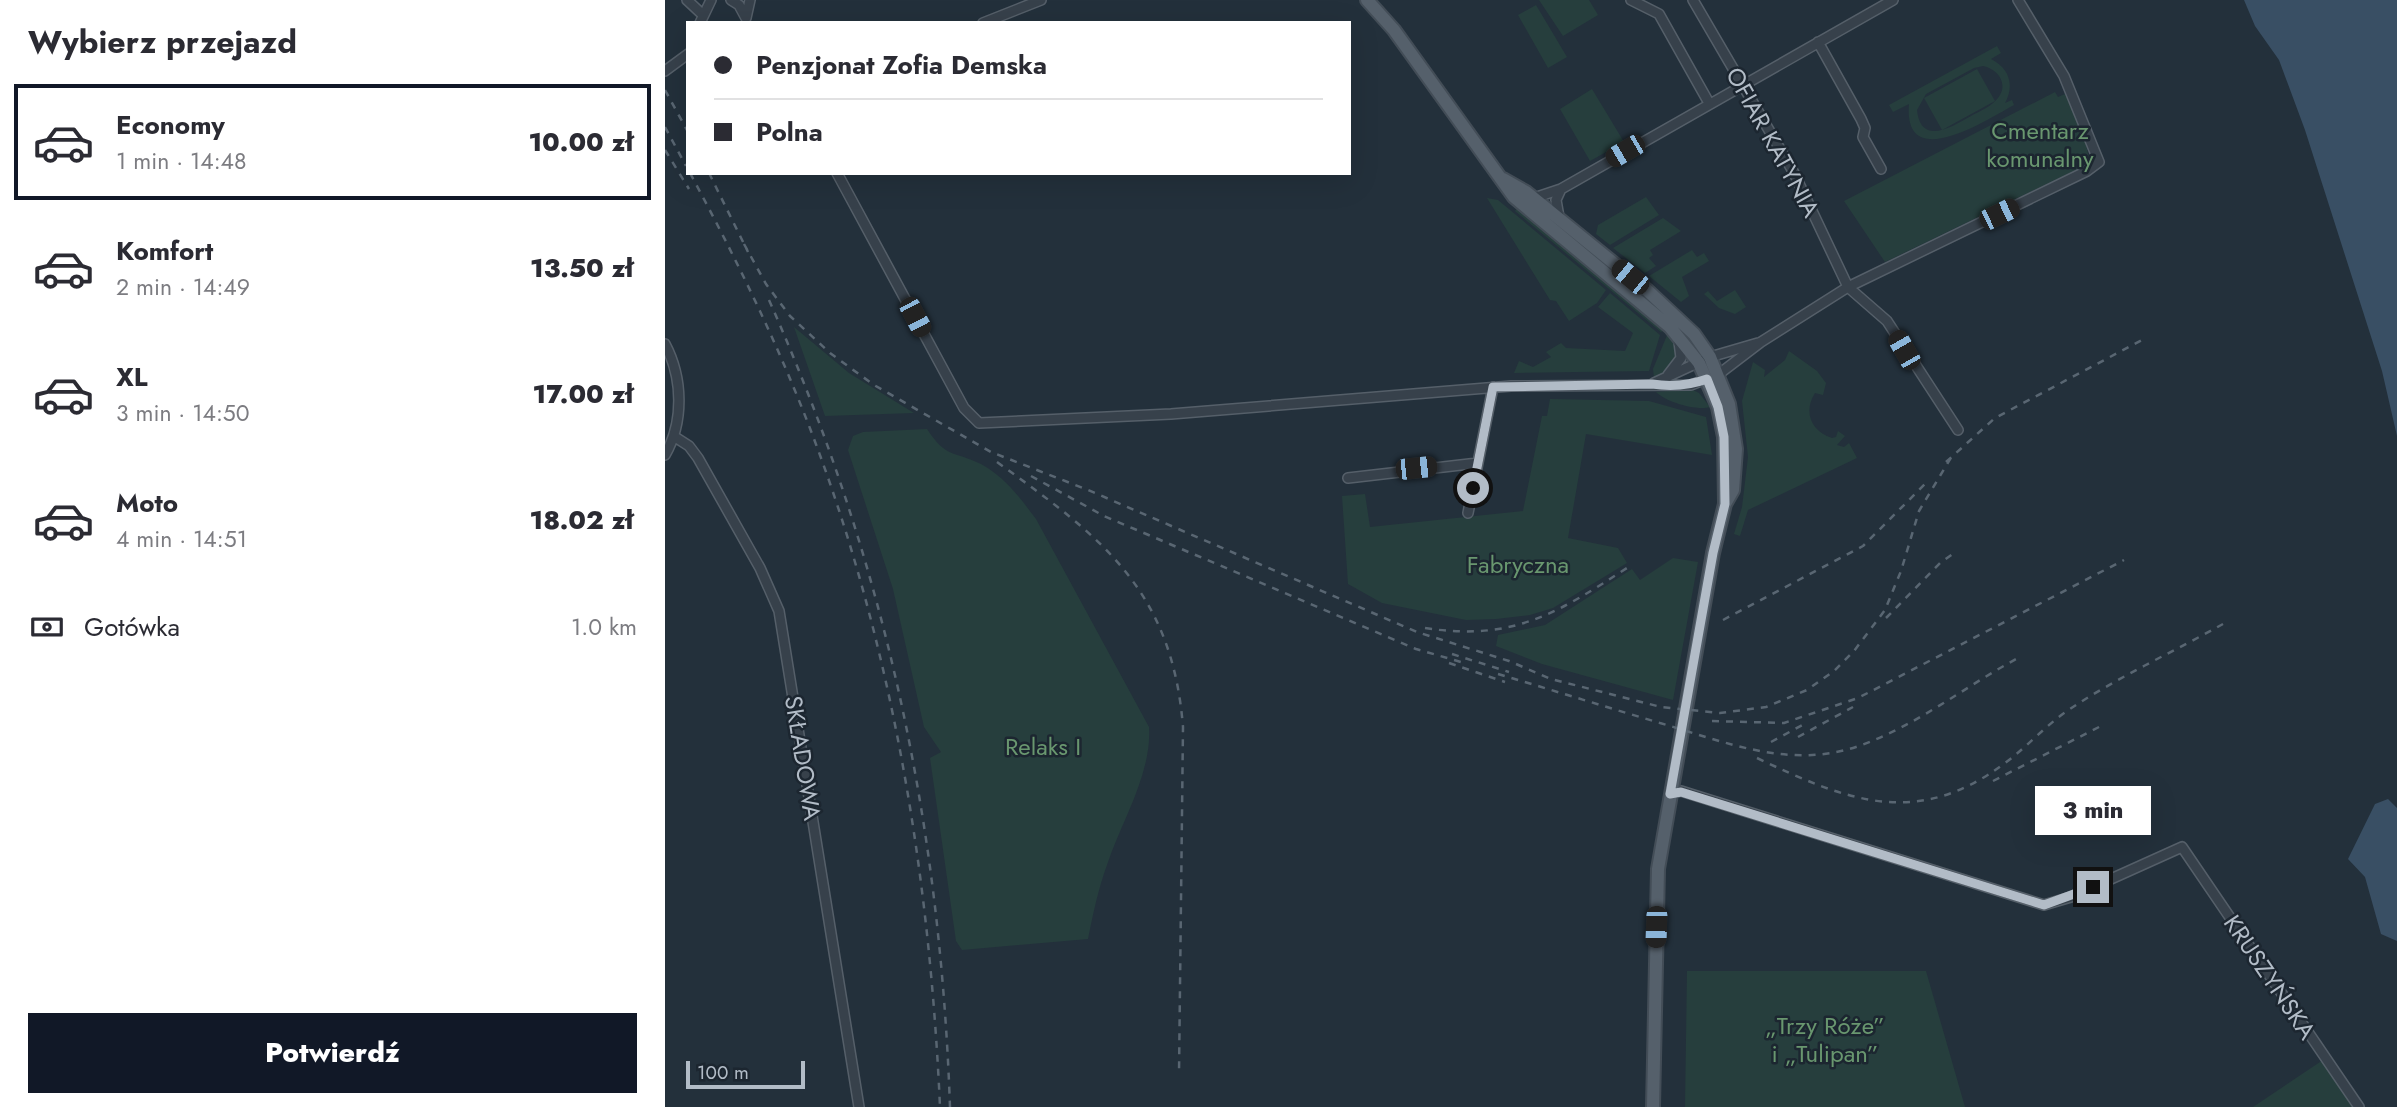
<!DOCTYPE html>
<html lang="pl">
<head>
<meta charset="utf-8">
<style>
  :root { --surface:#fff; --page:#f2f2f3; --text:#2b2b33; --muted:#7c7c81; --line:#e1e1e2; --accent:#111827 }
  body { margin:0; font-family:Jost,sans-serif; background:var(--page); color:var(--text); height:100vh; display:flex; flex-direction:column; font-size:26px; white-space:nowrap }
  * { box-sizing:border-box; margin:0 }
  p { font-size:23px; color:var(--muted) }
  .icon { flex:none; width:38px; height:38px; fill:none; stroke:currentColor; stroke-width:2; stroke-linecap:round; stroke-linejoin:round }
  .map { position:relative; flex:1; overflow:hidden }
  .side { display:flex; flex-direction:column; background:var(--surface); width:665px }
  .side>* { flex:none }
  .banner { position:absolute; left:21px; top:21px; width:665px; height:154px; border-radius:0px; box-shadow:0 7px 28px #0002; display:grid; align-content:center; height:154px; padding:0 28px; background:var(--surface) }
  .scale { position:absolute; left:21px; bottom:18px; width:119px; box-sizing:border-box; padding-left:7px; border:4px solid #b2bcc7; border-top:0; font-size:19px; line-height:24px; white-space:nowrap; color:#b2bcc7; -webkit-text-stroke:5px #1c2630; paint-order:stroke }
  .end { position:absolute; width:32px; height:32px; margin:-16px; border:9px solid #b2bcc7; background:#111; box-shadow:0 0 0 4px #111 }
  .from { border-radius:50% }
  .bubble { position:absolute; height:49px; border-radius:0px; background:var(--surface); box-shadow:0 7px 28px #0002; font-size:23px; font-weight:800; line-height:49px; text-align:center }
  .car { position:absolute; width:21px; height:42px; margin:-21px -10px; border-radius:9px; box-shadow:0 0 5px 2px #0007; background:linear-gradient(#222 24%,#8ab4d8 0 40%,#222 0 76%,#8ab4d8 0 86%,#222 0) }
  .banner b { display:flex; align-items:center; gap:24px; height:66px; font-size:26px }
  .banner b+b { border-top:2px solid var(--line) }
  .banner i { width:18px; height:18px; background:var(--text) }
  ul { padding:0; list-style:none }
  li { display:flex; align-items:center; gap:21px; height:116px; margin:0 14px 10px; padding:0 14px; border:4px solid transparent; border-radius:0px }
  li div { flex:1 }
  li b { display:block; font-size:26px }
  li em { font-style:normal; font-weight:800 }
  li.current { border-color:var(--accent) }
  li>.icon { width:63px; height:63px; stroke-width:1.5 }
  h2 { padding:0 28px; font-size:32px; line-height:84px }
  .pay { display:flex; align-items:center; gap:18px; height:77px; padding:0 28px; font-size:26px }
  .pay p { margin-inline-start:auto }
  .button { display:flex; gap:14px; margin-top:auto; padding:14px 28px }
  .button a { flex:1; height:80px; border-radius:0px; background:var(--accent); color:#fff; font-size:28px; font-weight:800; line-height:80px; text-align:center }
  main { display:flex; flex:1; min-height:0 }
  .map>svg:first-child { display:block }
  .green { fill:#263e3d; fill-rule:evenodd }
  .water { fill:#394f64 }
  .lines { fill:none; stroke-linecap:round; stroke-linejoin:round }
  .minor-casing { stroke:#555f69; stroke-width:12 }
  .major-casing { stroke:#434d57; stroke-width:16 }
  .minor { stroke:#37414b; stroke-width:9 }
  .major { stroke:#55606b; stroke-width:12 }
  .rail { stroke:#596672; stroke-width:2.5; stroke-dasharray:7 7; stroke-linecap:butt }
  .route { stroke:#b2bcc7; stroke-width:9 }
  .labels { text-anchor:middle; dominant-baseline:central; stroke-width:5; stroke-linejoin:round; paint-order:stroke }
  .park-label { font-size:24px; fill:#69976f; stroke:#1c2630 }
  .street-label { font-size:24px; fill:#b2bcc7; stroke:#1c2630 }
</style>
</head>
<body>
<main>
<section class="side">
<h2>Wybierz przejazd</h2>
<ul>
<li class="current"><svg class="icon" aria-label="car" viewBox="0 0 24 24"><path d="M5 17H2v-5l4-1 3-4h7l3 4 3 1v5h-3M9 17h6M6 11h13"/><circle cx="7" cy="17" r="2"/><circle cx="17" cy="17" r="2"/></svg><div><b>Economy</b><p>1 min · 14:48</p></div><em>10.00 zł</em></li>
<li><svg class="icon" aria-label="car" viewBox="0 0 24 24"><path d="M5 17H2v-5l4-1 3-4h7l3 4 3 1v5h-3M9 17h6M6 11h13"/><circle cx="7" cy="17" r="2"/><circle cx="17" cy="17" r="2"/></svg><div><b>Komfort</b><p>2 min · 14:49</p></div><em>13.50 zł</em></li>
<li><svg class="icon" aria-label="car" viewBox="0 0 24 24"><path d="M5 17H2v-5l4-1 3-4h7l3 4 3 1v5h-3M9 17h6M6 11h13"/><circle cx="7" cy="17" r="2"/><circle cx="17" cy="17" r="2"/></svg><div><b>XL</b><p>3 min · 14:50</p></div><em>17.00 zł</em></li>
<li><svg class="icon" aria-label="car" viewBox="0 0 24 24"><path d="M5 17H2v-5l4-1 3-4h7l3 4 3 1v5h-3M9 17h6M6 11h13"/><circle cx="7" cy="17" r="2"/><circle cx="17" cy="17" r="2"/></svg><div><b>Moto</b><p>4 min · 14:51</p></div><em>18.02 zł</em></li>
</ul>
<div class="pay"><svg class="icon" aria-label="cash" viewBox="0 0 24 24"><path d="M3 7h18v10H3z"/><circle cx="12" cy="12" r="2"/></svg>Gotówka<p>1.0 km</p></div>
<div class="button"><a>Potwierdź</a></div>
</section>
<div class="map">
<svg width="1732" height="1107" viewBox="0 0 1732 1107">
  <rect width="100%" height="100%" fill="#23303b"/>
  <path class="green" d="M 874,0 L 924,0 L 933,15 L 898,36 Z
    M 871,5 L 902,57 L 883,68 L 853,15 Z
    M 1332,46 L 1336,53 L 1326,59 C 1344,68 1350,85 1340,103 L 1347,100 L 1349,105 C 1323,119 1238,175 1244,104 L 1228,112 L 1224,105 ZM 1318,66 C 1333,69 1344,84 1333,98 C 1327,106 1315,111 1306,116 C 1288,126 1256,147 1252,110 L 1261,94 L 1309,68 Z
    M 1312,69 L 1330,101 L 1277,130 L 1259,98 Z
    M 927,89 L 959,142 L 925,161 L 895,109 Z
    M 1390,92 L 1393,97 L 1400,94 L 1420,139 L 1424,159 L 1419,166 L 1220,262 L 1179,201 Z
    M 981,197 L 994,215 L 945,245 L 931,234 L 933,225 Z
    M 822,198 L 833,200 L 941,290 L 932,303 L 904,321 L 891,301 L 885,300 Z
    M 853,207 L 1000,329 L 996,332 L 850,211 Z
    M 998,218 L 1016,231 L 985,250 L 988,255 L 984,258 L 991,266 L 980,273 L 948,248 Z
    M 1027,250 L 1032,257 L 1039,253 L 1044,261 L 1017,277 L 1024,296 L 1016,302 L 984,276 Z
    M 1070,290 L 1081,307 L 1070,314 L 1054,308 L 1039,294 L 1043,291 L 1052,301 Z
    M 945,293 L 995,335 L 984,371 L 849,373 L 854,361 L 868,367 L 886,357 L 881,352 L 896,343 L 901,348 L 960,351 L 968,333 L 933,307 Z
    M 129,327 L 184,373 L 249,413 L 160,416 Z
    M 1003,333 L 1008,339 L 1012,354 L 999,373 L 989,377 L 988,369 Z
    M 1124,351 L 1152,371 L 1161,383 L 1158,395 L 1150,393 C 1138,412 1146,431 1167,438 L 1171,437 L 1173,431 L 1180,436 L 1172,445 L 1179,447 L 1184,443 L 1192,458 L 1083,510 L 1075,536 L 1069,534 L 1077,507 L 1083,457 L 1077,401 L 1088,362 L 1100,370 L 1099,377 L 1120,360 Z
    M 1026,389 L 1034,393 L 1045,407 C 1031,411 1001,402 991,392 Z
    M 885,399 L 984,401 L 1041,417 L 1047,455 L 921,434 L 903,538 L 953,548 L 962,563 L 888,608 L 865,615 L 831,619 L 801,620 L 717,603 L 683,584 L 677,496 L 700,494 L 705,527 L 858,511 L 877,416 L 882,416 Z
    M 262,429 C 282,459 287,450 316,464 C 340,477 355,498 371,519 L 484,727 C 487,774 456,822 442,865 C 433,890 428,914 423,939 L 297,950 L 291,941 L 265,758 L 276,752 L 259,727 L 228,589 L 183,450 L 188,436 L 198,432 Z
    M 1008,558 L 1033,562 L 1008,700 L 877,664 L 831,646 L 833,635 L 880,625 L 967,569 L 975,580 Z
    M 1022,971 L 1261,971 L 1300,1107 L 1020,1107 Z
    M 1658,1060 L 1690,1107 L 1588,1107 Z"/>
  <path class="water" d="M 1579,0 L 1732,0 L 1732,436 L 1717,371 L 1640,130 L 1614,60 L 1590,26 Z
    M 1723,799 L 1732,808 L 1732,941 L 1716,934 L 1700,877 L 1683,859 L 1710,804 Z"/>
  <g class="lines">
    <g class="minor-casing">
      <path id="minor" d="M 22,0 L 37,14
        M 66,0 L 74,5 L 81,18
        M 966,0 L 994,14 L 1044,103
        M 1028,0 L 1129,173 L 1183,287
        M 81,18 L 85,0
        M 35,23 L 46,0
        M 318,23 L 376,0
        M 1153,42 L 1196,119 L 1200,128 L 1198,137 L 1216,169
        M 0,71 L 23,54
        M 172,173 L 299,408 L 314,423 L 506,414 L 846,386 L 1026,385 L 1054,374 L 1096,342 L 1183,287 L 1422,171 L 1434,162 L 1399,76 L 1353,0
        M 869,198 L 896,189 L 1228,0
        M 894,217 L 891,200 L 896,189
        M 1183,287 L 1222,321 L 1293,430
        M 0,344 C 18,378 19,422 0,455
        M 1003,375 L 1016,358 L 1014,342
        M 989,383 L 1045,357 L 1093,343
        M 10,437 L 24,446 L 33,458 L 95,568 L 114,611 L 194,1107
        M 683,478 L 813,463
        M 803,513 L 828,387
        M 1005,794 L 1016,791 L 1379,905 L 1406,897 L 1517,847 L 1694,1107"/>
    </g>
    <g class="major-casing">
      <path id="major" d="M 702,0 L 729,30 L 849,197 L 1005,327 L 1034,363 L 1053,407 L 1059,437 L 1060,504
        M 838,179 L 861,192 L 983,291 L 1029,334 L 1045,357 L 1064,404 L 1071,449 L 1068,490 L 1060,504 L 1048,553 L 993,869 L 988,1107"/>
    </g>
    <use href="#minor" class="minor"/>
    <use href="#major" class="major"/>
    <path class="rail" d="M 0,90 L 23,132
      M 0,127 L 21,166
      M 0,150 L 24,189
      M 25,173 C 73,262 117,352 152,447 C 230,658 265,883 275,1107
      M 44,173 L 83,252
      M 79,244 L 101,284 L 125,316 L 165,353 L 209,385 L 326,452 L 423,490 L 752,632 L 844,661 L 886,679 L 996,707 L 1055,713 L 1101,707 L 1142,690 L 1169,671 L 1189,651 L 1220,610 L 1236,571 L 1254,511 L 1287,456
      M 104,300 C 220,561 275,821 285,1107
      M 332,462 C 436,537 507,589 518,727 L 514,1074
      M 1281,462 L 1330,418 L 1477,340
      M 366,476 L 439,516 L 751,649 L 796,662
      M 1221,618 L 1275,563 L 1289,553
      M 1058,620 L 1198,546 L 1264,480
      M 760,628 C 849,642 894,612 965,566
      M 787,654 L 844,672
      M 784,663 L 840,682
      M 833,674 C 887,690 941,707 995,723 C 1060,742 1123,769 1191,747 C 1250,727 1299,687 1353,658
      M 1047,721 L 1119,723 L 1193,698 L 1459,560
      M 1133,737 L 1188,707
      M 1106,742 L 1141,723
      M 1092,758 C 1181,800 1251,830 1340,763 C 1363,746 1381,725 1405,709 C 1453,677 1508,652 1558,624
      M 1328,781 L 1436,726"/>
  </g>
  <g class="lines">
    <path class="route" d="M 808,488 L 828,387 L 987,384 C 1007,387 1023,386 1042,379 L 1053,407 L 1059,437 L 1060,504 L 1048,553 L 1005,794 L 1016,792 L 1379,905 L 1428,887"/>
  </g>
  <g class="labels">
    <g class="park-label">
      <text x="1375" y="130">Cmentarz<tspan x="1375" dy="28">komunalny</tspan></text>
      <text x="853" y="564">Fabryczna</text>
      <text x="378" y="746">Relaks I</text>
      <text x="1160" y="1025">„Trzy Róże”<tspan x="1160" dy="28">i „Tulipan”</tspan></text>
    </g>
    <g class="street-label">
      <text transform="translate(1108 142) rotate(61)">OFIAR KATYNIA</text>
      <text transform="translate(138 758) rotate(81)">SKŁADOWA</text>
      <text transform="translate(1605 977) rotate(56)">KRUSZYŃSKA</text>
    </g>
  </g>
</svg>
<div class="scale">100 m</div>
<i class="end from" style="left:808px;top:488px"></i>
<i class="end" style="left:1428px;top:887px"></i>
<div class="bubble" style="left:1370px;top:786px;width:116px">3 min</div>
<i class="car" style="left:960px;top:151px;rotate:240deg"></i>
<i class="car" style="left:1334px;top:214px;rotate:64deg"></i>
<i class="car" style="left:965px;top:277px;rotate:309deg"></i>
<i class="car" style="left:250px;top:317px;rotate:152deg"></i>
<i class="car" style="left:1239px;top:350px;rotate:330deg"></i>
<i class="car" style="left:751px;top:468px;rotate:84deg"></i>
<i class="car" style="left:991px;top:927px;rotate:182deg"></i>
<div class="banner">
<b><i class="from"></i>Penzjonat Zofia Demska</b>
<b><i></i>Polna</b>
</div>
</div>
</main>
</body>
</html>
